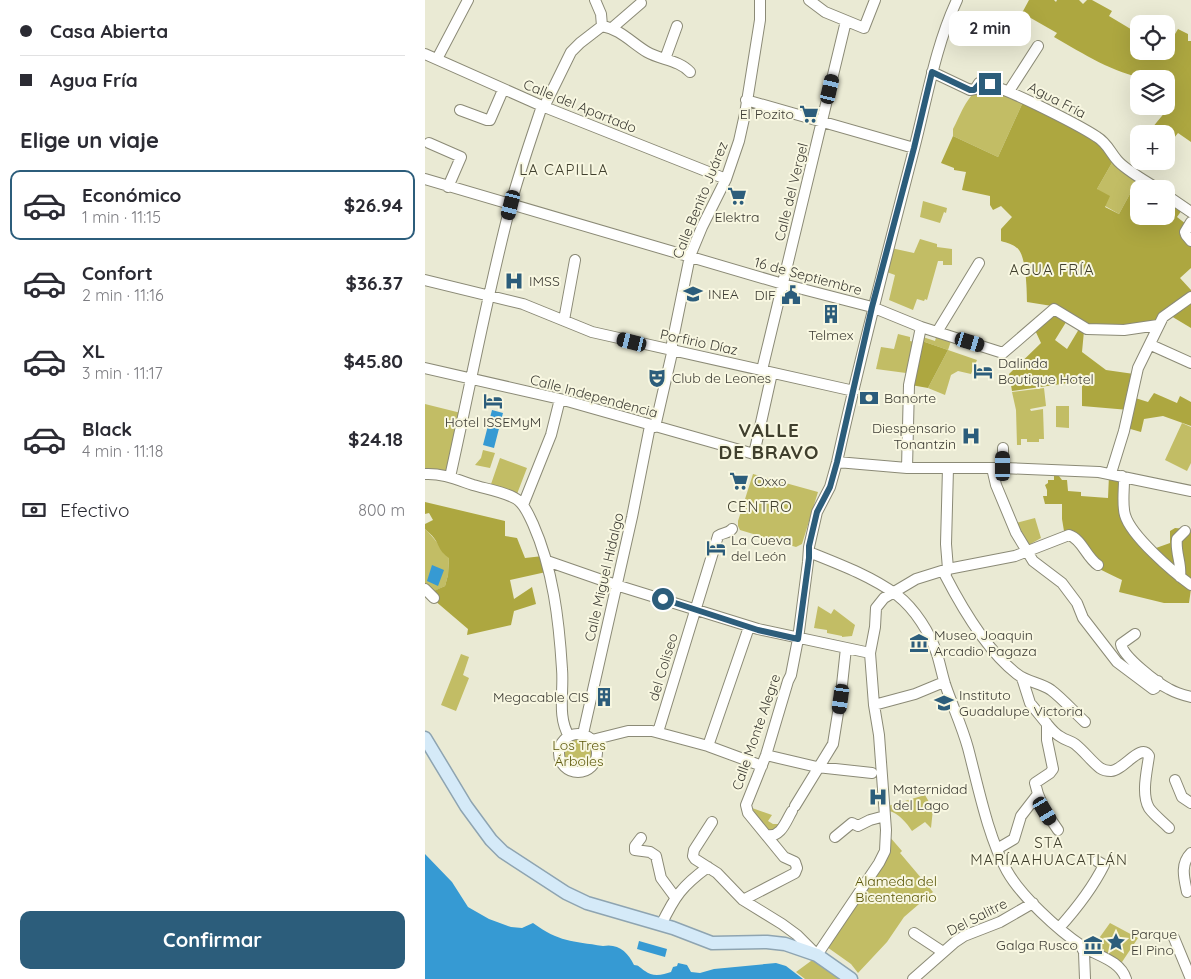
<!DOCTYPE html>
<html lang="es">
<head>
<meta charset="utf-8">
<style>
  :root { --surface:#fff; --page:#f2f2f3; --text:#2b2b33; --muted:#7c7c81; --line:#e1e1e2; --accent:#2c5d7b }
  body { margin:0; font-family:Quicksand,sans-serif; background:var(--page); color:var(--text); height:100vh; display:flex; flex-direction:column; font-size:19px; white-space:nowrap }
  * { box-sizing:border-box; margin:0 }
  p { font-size:16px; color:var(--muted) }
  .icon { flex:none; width:28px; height:28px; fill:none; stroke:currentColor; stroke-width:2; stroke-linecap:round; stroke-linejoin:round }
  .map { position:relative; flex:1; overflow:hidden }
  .details { display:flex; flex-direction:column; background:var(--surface); width:425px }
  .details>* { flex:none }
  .guide { display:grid; align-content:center; height:110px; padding:0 20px; background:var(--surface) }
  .fabs { position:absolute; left:705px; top:15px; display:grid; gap:10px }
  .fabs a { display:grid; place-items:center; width:45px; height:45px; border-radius:10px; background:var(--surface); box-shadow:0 5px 20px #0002; font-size:25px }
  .end { position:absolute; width:22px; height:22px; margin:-11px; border:6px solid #2c5d7b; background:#fff; box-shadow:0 0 0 2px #fff }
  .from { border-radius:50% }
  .bubble { position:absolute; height:35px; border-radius:10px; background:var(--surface); box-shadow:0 5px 20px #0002; font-size:16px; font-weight:800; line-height:35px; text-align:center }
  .car { position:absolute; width:15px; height:30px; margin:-15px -8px; border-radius:6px; box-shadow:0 0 4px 1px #0007; background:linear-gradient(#222 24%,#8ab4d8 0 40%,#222 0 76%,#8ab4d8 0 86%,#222 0) }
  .guide b { display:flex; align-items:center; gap:18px; height:48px; font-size:19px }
  .guide b+b { border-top:1px solid var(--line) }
  .guide i { width:12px; height:12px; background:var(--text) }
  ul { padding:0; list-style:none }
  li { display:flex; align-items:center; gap:15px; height:70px; margin:0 10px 8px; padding:0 10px; border:2px solid transparent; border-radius:10px }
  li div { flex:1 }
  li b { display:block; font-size:19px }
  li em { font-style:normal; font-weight:800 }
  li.active { border-color:var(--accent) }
  li>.icon { width:45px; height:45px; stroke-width:1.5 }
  h2 { padding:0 20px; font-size:22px; line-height:60px }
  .pay { display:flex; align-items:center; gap:12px; height:55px; padding:0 20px; font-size:19px }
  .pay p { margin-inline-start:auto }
  .cta { display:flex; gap:10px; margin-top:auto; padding:10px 20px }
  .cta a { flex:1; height:58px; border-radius:10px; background:var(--accent); color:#fff; font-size:20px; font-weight:800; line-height:58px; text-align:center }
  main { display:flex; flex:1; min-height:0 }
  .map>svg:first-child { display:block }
  .green { fill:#c2bd65 }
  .forest { fill:#ada740 }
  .water { fill:#369ad3 }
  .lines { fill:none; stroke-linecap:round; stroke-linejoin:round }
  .minor-casing { stroke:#8b8a76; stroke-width:12 }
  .major-casing { stroke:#8ea4b1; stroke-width:15 }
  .minor { stroke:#fff; stroke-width:10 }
  .major { stroke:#d5eaf8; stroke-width:12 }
  .route { stroke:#2c5d7b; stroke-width:6 }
  .labels { text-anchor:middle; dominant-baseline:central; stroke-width:4; stroke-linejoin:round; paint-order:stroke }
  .street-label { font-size:14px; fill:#3e3d35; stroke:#f8f7e1 }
  .poi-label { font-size:14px; fill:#3e3d35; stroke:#f8f7e1; text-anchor:start }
  .park-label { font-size:14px; fill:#5d590b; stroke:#f8f7e1 }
  .neighbourhood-label { font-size:15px; letter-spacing:1px; fill:#403f2d; stroke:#f8f7e1 }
  .district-label { font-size:19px; font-weight:bold; letter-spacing:1px; fill:#403f2d; stroke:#f8f7e1 }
</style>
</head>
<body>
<main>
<section class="details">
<div class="guide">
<b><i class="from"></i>Casa Abierta</b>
<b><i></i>Agua Fría</b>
</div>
<h2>Elige un viaje</h2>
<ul>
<li class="active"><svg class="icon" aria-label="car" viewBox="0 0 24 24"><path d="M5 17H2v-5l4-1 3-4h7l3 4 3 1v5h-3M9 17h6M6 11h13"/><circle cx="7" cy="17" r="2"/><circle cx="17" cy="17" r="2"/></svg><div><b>Económico</b><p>1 min · 11:15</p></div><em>$26.94</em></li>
<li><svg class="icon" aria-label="car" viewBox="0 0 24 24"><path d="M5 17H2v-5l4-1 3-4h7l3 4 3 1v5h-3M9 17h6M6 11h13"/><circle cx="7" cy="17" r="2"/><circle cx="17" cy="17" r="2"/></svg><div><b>Confort</b><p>2 min · 11:16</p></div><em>$36.37</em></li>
<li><svg class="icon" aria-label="car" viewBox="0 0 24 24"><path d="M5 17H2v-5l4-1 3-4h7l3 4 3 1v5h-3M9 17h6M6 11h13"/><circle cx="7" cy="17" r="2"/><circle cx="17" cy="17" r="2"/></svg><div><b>XL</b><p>3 min · 11:17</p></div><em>$45.80</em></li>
<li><svg class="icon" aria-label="car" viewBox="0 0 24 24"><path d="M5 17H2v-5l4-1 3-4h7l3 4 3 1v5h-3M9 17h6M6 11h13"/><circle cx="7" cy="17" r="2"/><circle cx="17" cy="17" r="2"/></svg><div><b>Black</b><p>4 min · 11:18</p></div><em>$24.18</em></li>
</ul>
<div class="pay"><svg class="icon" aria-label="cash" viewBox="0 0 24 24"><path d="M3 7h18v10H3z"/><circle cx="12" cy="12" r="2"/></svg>Efectivo<p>800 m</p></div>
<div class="cta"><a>Confirmar</a></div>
</section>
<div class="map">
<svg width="766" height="979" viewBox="0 0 766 979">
  <rect width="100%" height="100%" fill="#eaead4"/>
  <path class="green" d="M 562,87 L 598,102 L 573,157 L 528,136 L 528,129 C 536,115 543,89 562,87 Z
    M 688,161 L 713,179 L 694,214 L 680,206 L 672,189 Z
    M 498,201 L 522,208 L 521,213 L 519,212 L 515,223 L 495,217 Z
    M 495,239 L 512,244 L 512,247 L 527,249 L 527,265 L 518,265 L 518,261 L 513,261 L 502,300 L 500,299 L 499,301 L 492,299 L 488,310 L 464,300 L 470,275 L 459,271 L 466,248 L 489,253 Z
    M 473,334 L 485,337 L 485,341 L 494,343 L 481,382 L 481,373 L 451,369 L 456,347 L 469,349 Z
    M 512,334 L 527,338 L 523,350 L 552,360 L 546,374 L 533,371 L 526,375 L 520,395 L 503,388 L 523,350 L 497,341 L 498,337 L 510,341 Z
    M 619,388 L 621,406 L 605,409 L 606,411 L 618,409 L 619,439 L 614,439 L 614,442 L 602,442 L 602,439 L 596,439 L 596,445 L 592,445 L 591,410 L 587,392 Z
    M 0,404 L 36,413 L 22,473 L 0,472 Z
    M 631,406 L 644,406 L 644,428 L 631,427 Z
    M 757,423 L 766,427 L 766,463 L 762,471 L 740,460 Z
    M 58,450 L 70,453 L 65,468 L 50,465 L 56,458 Z
    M 75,458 L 102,468 L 92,494 L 65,487 Z
    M 328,474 L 393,492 L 377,544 L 371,547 L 315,530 L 313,526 L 313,521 Z
    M 610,518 L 616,538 L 602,546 L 591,523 Z
    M 0,529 C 10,538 15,548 24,557 L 23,575 L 20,586 L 5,593 L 0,588 Z
    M 393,606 L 406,614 L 409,609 L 430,625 L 427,636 L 417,637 L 417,636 L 402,633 L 402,630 L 389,628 Z
    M 36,654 L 44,657 L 38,675 L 44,678 L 31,711 L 16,705 Z
    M139 753a15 15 0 1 1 30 0a15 15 0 1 1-30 0Z
    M 500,795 L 508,809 L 506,828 L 500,822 L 487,831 C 482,823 473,813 464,811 L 464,836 L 477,851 L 475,853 L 508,892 L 479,917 L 462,942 L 433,973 L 426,964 L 402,947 L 453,870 L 463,806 Z
    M 327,808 L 347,815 L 343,821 L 348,824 L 358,824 L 345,834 L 328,816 Z
    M 685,923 L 713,938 L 695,965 L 667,948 Z
    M 390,958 L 419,979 L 380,979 L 371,972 Z"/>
  <path class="forest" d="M 604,0 L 629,0 L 631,2 L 632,0 L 654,0 L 658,4 L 662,0 L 667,0 L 687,11 L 684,16 L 714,34 L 714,51 L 741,51 L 741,36 L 747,39 L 753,29 L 763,34 L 763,41 L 766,41 L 766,142 L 753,133 L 741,148 L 741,134 L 722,134 L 741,111 L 740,106 L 741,106 L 741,79 C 735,79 728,80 722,79 C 688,73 659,54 629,37 L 632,33 L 597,13 Z
    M 598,102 L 671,140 L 688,161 L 672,189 L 685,196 L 680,207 L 694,214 L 713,179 L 727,189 L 714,189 L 714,216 L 741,216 L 741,199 L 757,210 L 752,217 L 761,224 L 766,244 L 766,268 L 755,278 L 766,290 L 766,292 L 733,321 L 698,326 L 659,324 L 627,306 L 602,302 C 602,290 601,259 594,250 C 589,244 582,243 576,241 L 576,229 L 587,217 L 576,206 L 568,210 L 565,205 L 565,196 L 537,190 L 541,172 L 529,170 L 529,168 L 516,163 L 528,136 L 573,157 Z
    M 766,301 L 766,328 L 746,316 Z
    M 629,311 L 643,319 L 630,340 L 642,349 L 654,329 L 659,331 L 657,352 L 681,370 L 709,374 L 704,396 L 723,402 L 729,393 L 752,403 L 755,396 L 766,402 L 766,426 L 738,416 L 719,419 L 716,432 L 702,428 L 704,410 L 657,406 L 657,381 L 587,391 L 584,374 L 616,343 L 609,328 Z
    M 497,341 L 523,350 L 503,388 L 486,385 Z
    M 629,475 L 634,476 L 637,480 L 642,480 L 643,491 L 656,492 L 656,496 L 683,498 L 684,475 L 695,478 L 696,512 L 766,589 L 764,603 L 739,603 L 694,592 L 697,580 C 683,573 669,568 659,557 C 651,548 649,538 639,531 L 637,519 L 637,504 L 620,504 L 618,496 L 622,496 L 622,490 L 620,485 L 623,483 L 623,480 L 629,480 Z
    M 0,502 L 80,521 L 80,536 L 92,538 L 100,558 L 118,556 L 121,572 L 85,580 L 89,599 L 107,587 L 111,604 L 89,611 L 86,625 L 42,635 L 43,629 L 2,594 L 20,586 L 23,575 L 24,558 C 13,550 15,546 9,538 C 7,535 3,532 0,529 L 0,524 L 8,520 L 4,513 L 0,514 Z
    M 750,528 L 761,529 L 766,532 L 766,582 L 754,572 L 731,548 L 745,543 L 745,531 Z"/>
  <path class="water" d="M 67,410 L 78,413 L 69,448 L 58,445 Z
    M 7,565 L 19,570 L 13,586 L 2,581 Z
    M 0,854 L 27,882 L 43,907 L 64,919 L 86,927 L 97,928 L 108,923 C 134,942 147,941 178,946 C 193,943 203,952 209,965 C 214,965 215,968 220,971 C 227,977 238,975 246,972 L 248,967 L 252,966 L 253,963 L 262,965 L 266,972 L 275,973 L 289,969 L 351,963 L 361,966 L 378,979 L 0,979 Z
    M 214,941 L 242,949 L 240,957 L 212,949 Z"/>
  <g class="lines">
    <g class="minor-casing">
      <path id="minor" d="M 170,0 L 176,14 L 177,26
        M 384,0 L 400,12 L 439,28 L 450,0
        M 177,26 C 195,29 207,43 222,52 C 236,60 254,60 265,72
        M 187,28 L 216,3
        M 0,54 L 117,106 L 301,179
        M 12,59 L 43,0
        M 240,59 L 252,26
        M 507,72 L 545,90 L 550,89 L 554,83 C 566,79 657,127 672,137 C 682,143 685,152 692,160 C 699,169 722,182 733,189
        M 584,91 L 613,46
        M 321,100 L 489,148
        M 119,107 L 146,52 L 155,43 L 177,26
        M 35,110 L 62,120 L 65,120 L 78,90
        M 4,143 L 36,157 L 23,187
        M 0,179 L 358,284 L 447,307 L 496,327 L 578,353 L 629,309 L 662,329 L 699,330 L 733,325
        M 741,195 L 766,212
        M 766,222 L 760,232 L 761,235 L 766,241
        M 0,280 L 98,304 L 167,332 L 429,391
        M 139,320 L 150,260
        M 512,332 L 554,263
        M 726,345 L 766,363
        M 0,368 L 135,399 L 329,454 L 347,373
        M 337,370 L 421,21
        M 230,427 L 247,353 L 247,344 L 265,256 L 277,227 L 301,179 L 314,141 L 320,114 L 335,20 L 335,0
        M 412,462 L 482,468 L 578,468 L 674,472 L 766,491
        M 482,468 L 484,385 L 496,327
        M 523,468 L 521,544 L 523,569 L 520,575 C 537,608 562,651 592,674 C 602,682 616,683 626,690 C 638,699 649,712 660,722
        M 567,468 L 571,485 L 591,533 L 608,561 L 637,583 L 652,603 L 658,618 L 692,662 L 728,689 L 730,688 L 733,681
        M 578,468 L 578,448
        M 686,473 L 699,431 L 713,368 L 738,317 L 766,297
        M 0,474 C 17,473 33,480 48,485 C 61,489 85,493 94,501 C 101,507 104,516 108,524 C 128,569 134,620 137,669 C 139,691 132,717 144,736
        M 697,476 L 699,480 C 699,491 697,505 700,515 C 706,536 748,572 766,585
        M 25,477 C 45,387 62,296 85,207 C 94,173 106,139 117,106
        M 98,505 L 126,435 L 135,399
        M 384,552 C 414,564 446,576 472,595 C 490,609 505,633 512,654 C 515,664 517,674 520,684 C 527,705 537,726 543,748 C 553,786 563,837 582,871 C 596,896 633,930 657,946 C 672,956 695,960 701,979
        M 122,561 L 191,585 L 333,629 L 445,653
        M 755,577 C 757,564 750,552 752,539 L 760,531
        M 0,589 L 9,598
        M 710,634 L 696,644 C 698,657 732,683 744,689 C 751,693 758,695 766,697
        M 449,705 L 490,694 L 519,682
        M 622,724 C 626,729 630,734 636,737 C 640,740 646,741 650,744 C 659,751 666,761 675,768 C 678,770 683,771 686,771 C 699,770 716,742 724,756 C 722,771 716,794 724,808 C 729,815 737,821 744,828
        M 233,732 L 293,536 C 298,532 303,534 307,529
        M134 753a19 19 0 1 1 38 0a19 19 0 1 1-38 0Z
        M 158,734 L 207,517 L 225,426
        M 167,740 L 203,731 L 227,731 L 283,746 L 337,766
        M 283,746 L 324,627
        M 341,755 L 392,767 L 447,773
        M 750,780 L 757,797 L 766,803
        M 613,794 L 620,811 L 633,830
        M 370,806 L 408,744 L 416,694 L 421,648
        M 287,822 L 269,850 L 268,856 L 270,859 L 292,873 L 318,900 L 357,924 L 372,935 L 392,955 L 454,863 L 460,851 L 461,830 L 454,735 L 449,705 L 445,653 L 450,627 L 451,608 L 459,598 L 491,579 L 523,569 L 590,556 L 644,535 C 657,539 661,557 673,565
        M 342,835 C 356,838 361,821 367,811
        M 410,837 L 427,823 L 433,826 L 445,820 L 460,816
        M 216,838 L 210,846 L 210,850 L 225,852 L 231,856 L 236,878 L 250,897
        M 572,849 L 589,839 L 596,816 L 613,794 L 610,783 L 625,773 L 628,769 L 622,740 L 622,724 L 605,703 L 597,678
        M 762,892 C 759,878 755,864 766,853
        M 318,900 L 370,873 L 372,868 L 370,862 L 359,857 L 323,813 L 321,805 L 341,755 L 363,681 L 366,675 L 373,639 L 383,562 L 384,547 L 392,512 L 405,487 L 412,462 C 435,357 462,254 489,149 C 502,99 510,47 532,0
        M 236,925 C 250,896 257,886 283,867
        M 634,928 C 652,908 667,889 679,865 L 672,861
        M 489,933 L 518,952
        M 749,938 L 766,979
        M 656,946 L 659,952 L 660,979
        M 488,979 L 530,942 L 539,936 L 575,922 L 608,903"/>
    </g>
    <g class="major-casing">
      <path id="major" d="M 0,738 L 41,806 L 66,840 L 78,852 L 141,893 L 162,903 L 248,928 L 287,943 L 342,942 L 360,944 L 392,955 L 426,979"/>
    </g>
    <use href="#minor" class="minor"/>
    <use href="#major" class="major"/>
  </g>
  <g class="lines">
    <path class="route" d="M 238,599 L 333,630 L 373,639 L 384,558 L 384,546 L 392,512 L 405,487 L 412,462 L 447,307 L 489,148 L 507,72 L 545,90 L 549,90 L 556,82 L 565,84"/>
  </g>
  <defs>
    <g id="supermarket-bare" transform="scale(1.5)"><path d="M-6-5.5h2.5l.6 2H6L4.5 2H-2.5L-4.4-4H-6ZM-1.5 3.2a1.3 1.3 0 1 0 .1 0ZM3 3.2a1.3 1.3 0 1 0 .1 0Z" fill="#2c5d7b" stroke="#f8f7e1" stroke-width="2.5" paint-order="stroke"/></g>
    <g id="hospital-bare" transform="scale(1.5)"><path d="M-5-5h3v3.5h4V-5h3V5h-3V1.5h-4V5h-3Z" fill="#2c5d7b" stroke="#f8f7e1" stroke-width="2.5" paint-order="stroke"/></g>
    <g id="school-bare" transform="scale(1.5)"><path d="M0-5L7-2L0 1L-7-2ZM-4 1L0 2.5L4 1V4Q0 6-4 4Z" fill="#2c5d7b" stroke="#f8f7e1" stroke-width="2.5" paint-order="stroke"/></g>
    <g id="civic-bare" transform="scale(1.5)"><path d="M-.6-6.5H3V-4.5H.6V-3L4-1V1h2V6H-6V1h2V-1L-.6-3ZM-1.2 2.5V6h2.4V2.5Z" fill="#2c5d7b" stroke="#f8f7e1" stroke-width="2.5" paint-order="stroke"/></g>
    <g id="building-bare" transform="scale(1.5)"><path d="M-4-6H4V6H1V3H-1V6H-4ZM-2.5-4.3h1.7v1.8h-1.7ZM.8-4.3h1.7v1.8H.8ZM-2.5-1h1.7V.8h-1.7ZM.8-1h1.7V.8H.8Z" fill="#2c5d7b" stroke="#f8f7e1" stroke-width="2.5" paint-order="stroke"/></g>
    <g id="hotel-bare" transform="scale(1.5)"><path d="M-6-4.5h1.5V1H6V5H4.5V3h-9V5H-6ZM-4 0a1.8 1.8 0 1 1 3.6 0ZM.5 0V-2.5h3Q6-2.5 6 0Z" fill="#2c5d7b" stroke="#f8f7e1" stroke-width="2.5" paint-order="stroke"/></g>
    <g id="theatre-bare" transform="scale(1.5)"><path d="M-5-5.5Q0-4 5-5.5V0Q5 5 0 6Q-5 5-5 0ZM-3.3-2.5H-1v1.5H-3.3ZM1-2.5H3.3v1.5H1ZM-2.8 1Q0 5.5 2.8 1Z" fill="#2c5d7b" stroke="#f8f7e1" stroke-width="2.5" paint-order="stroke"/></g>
    <g id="bank-bare" transform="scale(1.5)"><path d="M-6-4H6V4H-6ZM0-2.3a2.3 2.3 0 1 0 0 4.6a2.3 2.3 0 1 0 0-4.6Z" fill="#2c5d7b" stroke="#f8f7e1" stroke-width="2.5" paint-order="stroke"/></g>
    <g id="museum-bare" transform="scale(1.5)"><path d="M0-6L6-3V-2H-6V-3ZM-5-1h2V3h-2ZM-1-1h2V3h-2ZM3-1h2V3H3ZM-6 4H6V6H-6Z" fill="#2c5d7b" stroke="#f8f7e1" stroke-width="2.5" paint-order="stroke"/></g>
    <g id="sight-bare" transform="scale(1.5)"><path d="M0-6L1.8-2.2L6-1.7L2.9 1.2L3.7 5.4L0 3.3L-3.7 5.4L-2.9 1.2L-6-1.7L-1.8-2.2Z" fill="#2c5d7b" stroke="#f8f7e1" stroke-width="2.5" paint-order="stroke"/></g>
  </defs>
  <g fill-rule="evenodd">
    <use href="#supermarket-bare" x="384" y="114"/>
    <use href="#supermarket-bare" x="312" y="196"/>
    <use href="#hospital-bare" x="89" y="281"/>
    <use href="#school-bare" x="268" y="294"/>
    <use href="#civic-bare" x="366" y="295"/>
    <use href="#building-bare" x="406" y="314"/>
    <use href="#hotel-bare" x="558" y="371"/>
    <use href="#theatre-bare" x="232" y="378"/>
    <use href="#bank-bare" x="444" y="398"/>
    <use href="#hotel-bare" x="68" y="401"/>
    <use href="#hospital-bare" x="546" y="436"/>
    <use href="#supermarket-bare" x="314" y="481"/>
    <use href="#hotel-bare" x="291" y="548"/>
    <use href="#museum-bare" x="494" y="643"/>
    <use href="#building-bare" x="179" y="697"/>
    <use href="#school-bare" x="519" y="703"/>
    <use href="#hospital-bare" x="453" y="797"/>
    <use href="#sight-bare" x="691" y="942"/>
    <use href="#museum-bare" x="668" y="945"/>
  </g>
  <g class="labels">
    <g class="street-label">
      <text transform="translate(632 100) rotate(27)">Agua Fría</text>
      <text transform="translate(155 106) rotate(22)">Calle del Apartado</text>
      <text transform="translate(366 192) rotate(-76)">Calle del Vergel</text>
      <text transform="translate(275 200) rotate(-68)">Calle Benito Juárez</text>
      <text transform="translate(383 276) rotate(15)">16 de Septiembre</text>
      <text transform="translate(274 342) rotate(12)">Porfirio Díaz</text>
      <text transform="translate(169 396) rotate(15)">Calle Independencia</text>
      <text transform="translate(179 577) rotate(-77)">Calle Miguel Hidalgo</text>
      <text transform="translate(238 667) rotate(-73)">del Coliseo</text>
      <text transform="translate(331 732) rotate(-71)">Calle Monte Alegre</text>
      <text transform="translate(552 917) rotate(-27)">Del Salitre</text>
    </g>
    <g class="poi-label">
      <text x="369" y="114" text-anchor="end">El Pozito</text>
      <text x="312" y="217" text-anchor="middle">Elektra</text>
      <text x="104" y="281">IMSS</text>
      <text x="283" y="294">INEA</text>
      <text x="351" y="295" text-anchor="end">DIF</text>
      <text x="406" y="335" text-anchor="middle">Telmex</text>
      <text x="573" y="363">Dalinda<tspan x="573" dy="16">Boutique Hotel</tspan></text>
      <text x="247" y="378">Club de Leones</text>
      <text x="459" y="398">Banorte</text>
      <text x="68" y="422" text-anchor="middle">Hotel ISSEMyM</text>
      <text x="531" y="428" text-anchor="end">Diespensario<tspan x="531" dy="16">Tonantzin</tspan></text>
      <text x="329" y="481">Oxxo</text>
      <text x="306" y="540">La Cueva<tspan x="306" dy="16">del León</tspan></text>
      <text x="509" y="635">Museo Joaquin<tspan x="509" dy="16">Arcadio Pagaza</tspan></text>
      <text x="534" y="695">Instituto<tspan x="534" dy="16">Guadalupe Victoria</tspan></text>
      <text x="164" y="697" text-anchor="end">Megacable CIS</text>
      <text x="468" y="789">Maternidad<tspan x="468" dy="16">del Lago</tspan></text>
      <text x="706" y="934">Parque<tspan x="706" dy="16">El Pino</tspan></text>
      <text x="653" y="945" text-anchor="end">Galga Rusco</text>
    </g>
    <g class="park-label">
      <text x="154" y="745">Los Tres<tspan x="154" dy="16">Árboles</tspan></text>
      <text x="471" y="881">Alameda del<tspan x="471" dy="16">Bicentenario</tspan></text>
    </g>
    <g class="neighbourhood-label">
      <text x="139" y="169">LA CAPILLA</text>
      <text x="627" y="269">AGUA FRÍA</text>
      <text x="335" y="506">CENTRO</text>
      <text x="624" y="842">STA<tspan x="624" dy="17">MARÍAAHUACATLÁN</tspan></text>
    </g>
    <g class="district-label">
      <text x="344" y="430">VALLE<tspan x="344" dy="22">DE BRAVO</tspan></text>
    </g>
  </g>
</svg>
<div class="fabs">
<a><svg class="icon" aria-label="locate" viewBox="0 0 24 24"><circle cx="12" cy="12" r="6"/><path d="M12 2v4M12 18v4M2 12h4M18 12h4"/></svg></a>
<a><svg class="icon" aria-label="layers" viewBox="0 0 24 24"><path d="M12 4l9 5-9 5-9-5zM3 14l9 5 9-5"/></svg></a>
<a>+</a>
<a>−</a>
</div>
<i class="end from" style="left:238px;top:599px"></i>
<i class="end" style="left:565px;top:84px"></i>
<div class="bubble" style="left:524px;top:11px;width:82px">2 min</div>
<i class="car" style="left:405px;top:89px;rotate:13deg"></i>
<i class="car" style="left:86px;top:205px;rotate:194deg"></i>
<i class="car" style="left:207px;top:342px;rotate:284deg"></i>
<i class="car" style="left:545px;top:342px;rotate:107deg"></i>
<i class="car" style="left:578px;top:466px;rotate:0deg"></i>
<i class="car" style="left:416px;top:699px;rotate:188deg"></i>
<i class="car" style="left:620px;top:811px;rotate:149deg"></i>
</div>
</main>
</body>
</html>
